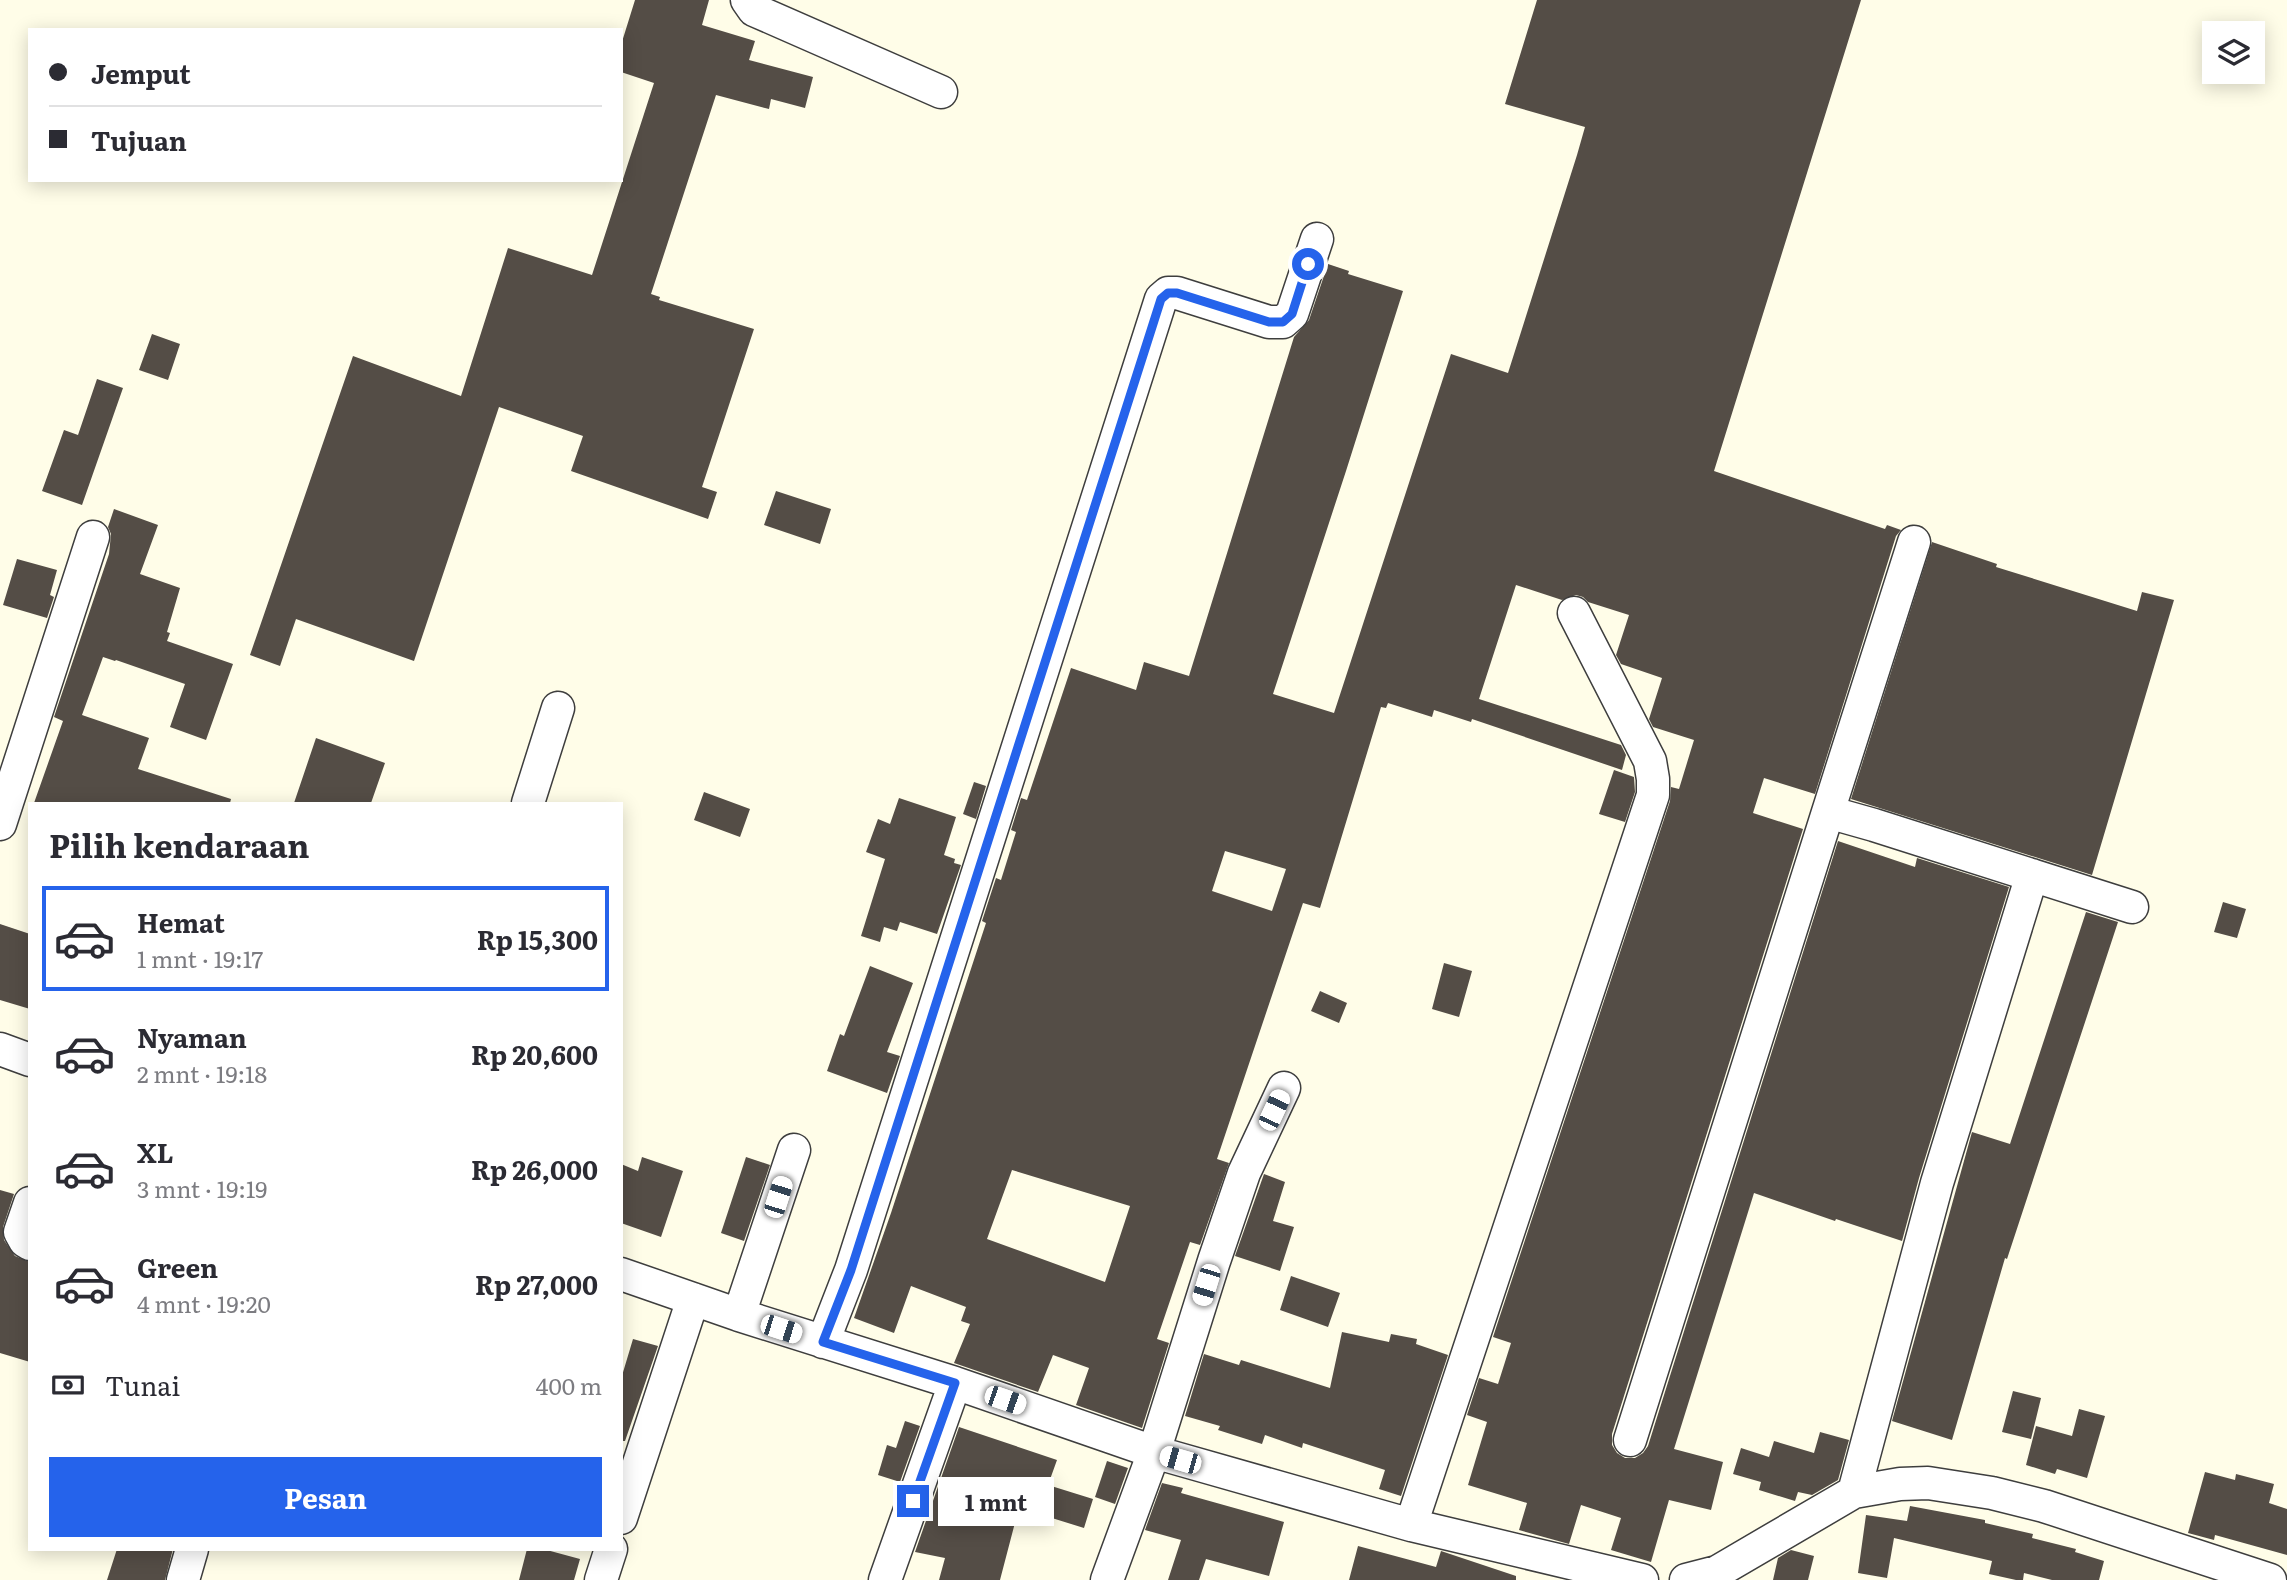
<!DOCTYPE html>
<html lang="id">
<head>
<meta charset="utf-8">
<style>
  :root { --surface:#fff; --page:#f2f2f3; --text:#2b2b33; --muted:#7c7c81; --line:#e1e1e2; --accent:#2563eb }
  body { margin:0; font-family:Literata,serif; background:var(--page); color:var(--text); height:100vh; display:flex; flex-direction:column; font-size:26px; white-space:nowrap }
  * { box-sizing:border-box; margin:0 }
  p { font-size:23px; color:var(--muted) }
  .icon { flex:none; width:38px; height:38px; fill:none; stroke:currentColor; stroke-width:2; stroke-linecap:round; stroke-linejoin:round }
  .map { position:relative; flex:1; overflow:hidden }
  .panel { position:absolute; left:28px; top:802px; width:595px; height:749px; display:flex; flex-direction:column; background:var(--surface); border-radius:0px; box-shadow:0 4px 18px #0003 }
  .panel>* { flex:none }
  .top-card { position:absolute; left:28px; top:28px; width:595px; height:154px; border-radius:0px; box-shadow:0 4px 18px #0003; display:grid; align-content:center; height:154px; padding:0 21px; background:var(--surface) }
  .fabs { position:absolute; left:2202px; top:21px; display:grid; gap:14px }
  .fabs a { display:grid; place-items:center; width:63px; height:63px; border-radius:0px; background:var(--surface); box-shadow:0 4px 18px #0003; font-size:35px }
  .end { position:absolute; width:32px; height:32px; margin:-16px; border:9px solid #2563eb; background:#fff; box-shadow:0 0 0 4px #fff }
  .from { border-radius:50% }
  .bubble { position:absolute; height:49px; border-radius:0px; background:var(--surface); box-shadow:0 4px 18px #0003; font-size:23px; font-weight:700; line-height:49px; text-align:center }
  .car { position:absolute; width:21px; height:42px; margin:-21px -10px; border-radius:9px; box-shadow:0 0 5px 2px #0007; background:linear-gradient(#fff 24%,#345 0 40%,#fff 0 76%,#345 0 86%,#fff 0) }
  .top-card b { display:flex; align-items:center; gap:24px; height:66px; font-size:26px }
  .top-card b+b { border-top:2px solid var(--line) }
  .top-card i { width:18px; height:18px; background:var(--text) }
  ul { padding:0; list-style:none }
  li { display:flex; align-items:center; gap:21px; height:105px; margin:0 14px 10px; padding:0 7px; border:4px solid transparent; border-radius:0px }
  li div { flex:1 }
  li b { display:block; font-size:26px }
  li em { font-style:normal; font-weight:700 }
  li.on { border-color:var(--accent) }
  li>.icon { width:63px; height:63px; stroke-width:1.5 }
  h2 { padding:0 21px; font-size:32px; line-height:84px }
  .pay { display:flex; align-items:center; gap:18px; height:77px; padding:0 21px; font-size:26px }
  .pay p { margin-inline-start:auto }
  .cta { display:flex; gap:14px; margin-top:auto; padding:14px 21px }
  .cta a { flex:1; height:80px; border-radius:0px; background:var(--accent); color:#fff; font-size:28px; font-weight:700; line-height:80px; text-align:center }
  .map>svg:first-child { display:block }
  .building { fill:#544d46; fill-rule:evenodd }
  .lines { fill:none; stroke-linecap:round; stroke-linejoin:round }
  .minor-casing { stroke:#3e3e3e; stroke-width:35 }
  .minor { stroke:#fff; stroke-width:32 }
  .route { stroke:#2563eb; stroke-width:9 }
</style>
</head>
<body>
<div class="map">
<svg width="2287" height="1580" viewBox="0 0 2287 1580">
  <rect width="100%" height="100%" fill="#fffde8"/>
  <path class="building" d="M 635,0 L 709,0 L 702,25 L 755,41 L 749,60 L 813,77 L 805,108 L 771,99 L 769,109 L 716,95 L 651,294 L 660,297 L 659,300 L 754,329 L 702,487 L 717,492 L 708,519 L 571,471 L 583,436 L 499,407 L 414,661 L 296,619 L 280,666 L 250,655 L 353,356 L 461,396 L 508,248 L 592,275 L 654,83 L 621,72 L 621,45 Z
    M 1537,0 L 1861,0 L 1714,471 L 1885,529 L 1887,525 L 1901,530 L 1896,536 L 1815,794 L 1764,778 L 1753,813 L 1803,829 L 1612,1434 L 1612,1445 L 1617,1453 L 1625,1458 L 1635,1458 L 1643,1453 L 1648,1446 L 1838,841 L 1915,867 L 1917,858 L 2009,887 L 1919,1178 L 1902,1241 L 1836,1219 L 1835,1221 L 1754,1193 L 1674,1449 L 1723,1462 L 1711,1510 L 1669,1500 L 1651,1562 L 1611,1550 L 1621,1518 L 1581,1505 L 1569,1544 L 1519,1530 L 1527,1503 L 1468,1485 L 1487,1422 L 1467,1415 L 1479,1378 L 1498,1384 L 1511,1343 L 1493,1337 L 1670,801 L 1671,787 L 1679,789 L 1694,740 L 1653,727 L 1649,719 L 1662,678 L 1621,664 L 1616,655 L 1629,615 L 1588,602 L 1583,597 L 1576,595 L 1562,600 L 1516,585 L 1479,699 L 1621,745 L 1626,755 L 1622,770 L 1472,719 L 1471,722 L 1434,710 L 1432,717 L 1388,703 L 1386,708 L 1381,707 L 1320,908 L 1303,903 L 1217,1159 L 1229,1163 L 1200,1245 L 1190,1242 L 1157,1339 L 1169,1343 L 1142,1428 L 1076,1405 L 1089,1368 L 1053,1355 L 1038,1392 L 954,1363 L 970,1324 L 961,1321 L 966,1307 L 911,1286 L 894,1333 L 854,1318 L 891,1213 L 986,923 L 982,921 L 996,878 L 1001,880 L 1016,832 L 1011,830 L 1021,798 L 1027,800 L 1071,668 L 1136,690 L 1144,662 L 1189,676 L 1294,337 L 1309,320 L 1328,264 L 1349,271 L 1348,274 L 1403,291 L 1346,471 L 1273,694 L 1334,713 L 1451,354 L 1508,373 L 1577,155 L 1585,127 L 1505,104 ZM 1225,851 L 1286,869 L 1272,911 L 1212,891 ZM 1012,1170 L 1130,1206 L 1105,1282 L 987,1239 Z
    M 152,334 L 180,344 L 168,380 L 139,370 Z
    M 97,379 L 123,388 L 82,505 L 42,491 L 64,430 L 78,435 Z
    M 776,491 L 831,509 L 820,544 L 764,525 Z
    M 114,509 L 158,525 L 140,574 L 180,588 L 167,632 L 170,633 L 167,641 L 233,664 L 206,740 L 170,727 L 185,684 L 116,660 L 115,661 L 103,657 L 82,715 L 149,738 L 138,769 L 231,799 L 230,803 L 34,803 L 63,721 L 54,717 L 109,554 L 111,534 L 108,527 Z
    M 1932,542 L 1997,564 L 1996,567 L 2137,611 L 2142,592 L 2174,600 L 2092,875 L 1851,799 Z
    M 17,559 L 57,570 L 50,595 L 54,597 L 47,618 L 3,605 Z
    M 316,738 L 385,763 L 371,803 L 294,803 Z
    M 1614,770 L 1634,777 L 1635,792 L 1625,822 L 1599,814 Z
    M 974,782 L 986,786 L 976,819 L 963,814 Z
    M 704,792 L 750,809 L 740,837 L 694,820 Z
    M 899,798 L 956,817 L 944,855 L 955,859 L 954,863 L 961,865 L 937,934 L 900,922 L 897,931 L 884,927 L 880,942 L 861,936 L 885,859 L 866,852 L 878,819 L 890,824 Z
    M 2223,902 L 2246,909 L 2237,938 L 2214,932 Z
    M 2086,912 L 2118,922 L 2007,1259 L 2005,1258 L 1952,1440 L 1892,1421 L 1972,1132 L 2010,1144 Z
    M 0,924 L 30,934 L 30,1009 L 0,1000 Z
    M 1444,963 L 1472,971 L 1459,1017 L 1432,1009 Z
    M 870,966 L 913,983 L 887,1052 L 900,1056 L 887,1093 L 827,1071 L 840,1034 L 844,1036 Z
    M 1320,991 L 1347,1003 L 1339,1023 L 1311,1011 Z
    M 642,1157 L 683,1171 L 661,1237 L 621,1223 L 621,1164 L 638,1171 Z
    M 746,1157 L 770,1165 L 744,1241 L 721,1233 Z
    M 1264,1174 L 1285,1182 L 1273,1221 L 1294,1227 L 1280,1271 L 1235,1256 Z
    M 0,1190 L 14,1194 L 3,1227 L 4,1240 L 15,1256 L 30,1262 L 30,1362 L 0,1353 Z
    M 1291,1276 L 1340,1293 L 1328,1327 L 1280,1310 Z
    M 1342,1332 L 1389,1342 L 1391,1334 L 1417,1339 L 1416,1344 L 1448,1355 L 1401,1496 L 1379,1489 L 1385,1470 L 1303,1443 L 1302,1448 L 1265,1435 L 1262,1444 L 1218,1430 L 1220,1426 L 1185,1416 L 1204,1354 L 1239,1365 L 1241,1360 L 1330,1388 Z
    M 633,1339 L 658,1346 L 625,1441 L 621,1441 L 621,1379 Z
    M 2013,1391 L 2041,1398 L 2031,1439 L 2002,1432 Z
    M 2079,1409 L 2105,1416 L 2087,1478 L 2057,1469 L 2055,1474 L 2026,1465 L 2036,1426 L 2072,1436 Z
    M 905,1421 L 920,1426 L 900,1482 L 878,1475 L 887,1445 L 896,1448 Z
    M 959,1427 L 1057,1460 L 1048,1485 L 1093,1499 L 1084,1528 L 1039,1514 L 1036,1522 L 1017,1515 L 1000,1580 L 939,1580 L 945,1558 L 915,1552 Z
    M 1820,1432 L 1849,1440 L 1838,1480 L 1812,1495 L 1798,1492 L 1795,1501 L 1759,1490 L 1761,1482 L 1733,1474 L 1741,1448 L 1769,1457 L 1774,1441 L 1814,1453 Z
    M 1107,1461 L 1128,1468 L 1115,1504 L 1095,1497 Z
    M 2205,1472 L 2235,1480 L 2236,1474 L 2274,1484 L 2269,1503 L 2287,1509 L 2287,1555 L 2215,1535 L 2214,1540 L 2188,1533 Z
    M 1162,1483 L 1183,1488 L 1181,1493 L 1284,1522 L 1269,1576 L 1206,1559 L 1199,1580 L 1168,1580 L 1181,1540 L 1145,1530 Z
    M 1910,1506 L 1985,1520 L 1985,1523 L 2033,1534 L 2032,1538 L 2076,1549 L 2075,1552 L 2104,1561 L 2099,1580 L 2052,1580 L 2024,1573 L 2023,1580 L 2016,1580 L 1989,1574 L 1992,1561 L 1894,1538 L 1887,1578 L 1858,1573 L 1866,1515 L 1907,1521 Z
    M 1358,1546 L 1436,1567 L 1441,1551 L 1516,1576 L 1516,1580 L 1349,1580 Z
    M 117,1549 L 173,1549 L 165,1580 L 107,1580 Z
    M 527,1549 L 543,1549 L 580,1559 L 574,1580 L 519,1580 Z
    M 1791,1550 L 1814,1556 L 1808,1580 L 1773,1580 L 1778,1558 Z"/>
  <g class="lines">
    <g class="minor-casing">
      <path id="minor" d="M 747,0 L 754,10 L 941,92
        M 528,803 L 558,708
        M 1828,812 L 1914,542
        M 0,824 L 93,537
        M 0,1049 L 30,1060
        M 30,1203 L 20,1232 L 25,1241 L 30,1244
        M 621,1274 L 739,1315 L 955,1383 L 1154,1452 L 1411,1525 L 1642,1580
        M 739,1315 L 794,1150
        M 823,1342 L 851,1270 L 1161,299 L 1168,293 L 1177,293 L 1269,322 L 1283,322 L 1292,314 L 1317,239
        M 1630,1440 L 1828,812 L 1874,825 L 2132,907
        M 1854,1492 L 1937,1183 L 2032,875
        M 621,1518 L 693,1299
        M 1411,1525 L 1653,795 L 1653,779 L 1650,761 L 1574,613
        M 183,1580 L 192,1549
        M 601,1580 L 611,1549
        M 885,1580 L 955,1383
        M 1107,1580 L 1154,1452 L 1214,1261 L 1244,1173 L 1284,1088
        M 1686,1580 L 1717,1572 L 1854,1492 L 1900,1484 L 1928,1483 L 1992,1493 L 2044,1506 L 2270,1580"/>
    </g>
    <use href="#minor" class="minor"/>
  </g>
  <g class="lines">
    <path class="route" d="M 913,1501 L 955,1383 L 823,1342 L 851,1270 L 1161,299 L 1168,293 L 1177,293 L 1269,322 L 1283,322 L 1292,314 L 1308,264"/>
  </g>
</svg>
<div class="fabs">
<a><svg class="icon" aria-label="layers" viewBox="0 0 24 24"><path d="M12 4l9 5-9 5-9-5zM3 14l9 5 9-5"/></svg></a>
</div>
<i class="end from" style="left:1308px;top:264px"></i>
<i class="end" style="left:913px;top:1501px"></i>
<div class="bubble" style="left:938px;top:1477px;width:116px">1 mnt</div>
<i class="car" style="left:1274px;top:1110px;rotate:25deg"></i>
<i class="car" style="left:778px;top:1197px;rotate:18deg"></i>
<i class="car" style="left:1206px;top:1285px;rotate:197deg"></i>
<i class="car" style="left:781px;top:1329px;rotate:108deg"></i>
<i class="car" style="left:1005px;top:1400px;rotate:109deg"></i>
<i class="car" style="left:1180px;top:1460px;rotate:286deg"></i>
<div class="top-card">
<b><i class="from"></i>Jemput</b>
<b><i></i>Tujuan</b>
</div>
<section class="panel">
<h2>Pilih kendaraan</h2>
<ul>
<li class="on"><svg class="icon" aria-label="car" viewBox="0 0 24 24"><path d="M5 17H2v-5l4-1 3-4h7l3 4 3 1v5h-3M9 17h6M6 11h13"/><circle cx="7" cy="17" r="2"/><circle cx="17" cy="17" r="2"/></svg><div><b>Hemat</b><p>1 mnt · 19:17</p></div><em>Rp 15,300</em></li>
<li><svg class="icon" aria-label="car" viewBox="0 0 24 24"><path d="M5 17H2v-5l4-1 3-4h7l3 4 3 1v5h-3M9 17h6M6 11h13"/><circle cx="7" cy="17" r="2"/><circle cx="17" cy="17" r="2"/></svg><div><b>Nyaman</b><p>2 mnt · 19:18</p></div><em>Rp 20,600</em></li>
<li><svg class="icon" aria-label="car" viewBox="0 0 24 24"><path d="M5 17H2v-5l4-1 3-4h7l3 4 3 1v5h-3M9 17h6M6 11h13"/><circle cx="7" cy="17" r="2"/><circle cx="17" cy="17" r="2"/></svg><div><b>XL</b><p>3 mnt · 19:19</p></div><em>Rp 26,000</em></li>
<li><svg class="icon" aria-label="car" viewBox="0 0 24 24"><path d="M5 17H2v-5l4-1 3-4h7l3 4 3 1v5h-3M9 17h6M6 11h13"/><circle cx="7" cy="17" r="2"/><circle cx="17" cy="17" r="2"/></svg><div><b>Green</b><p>4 mnt · 19:20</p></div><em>Rp 27,000</em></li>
</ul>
<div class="pay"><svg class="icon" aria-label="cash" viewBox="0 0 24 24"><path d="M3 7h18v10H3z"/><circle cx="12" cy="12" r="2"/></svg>Tunai<p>400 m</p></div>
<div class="cta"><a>Pesan</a></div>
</section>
</div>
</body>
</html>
